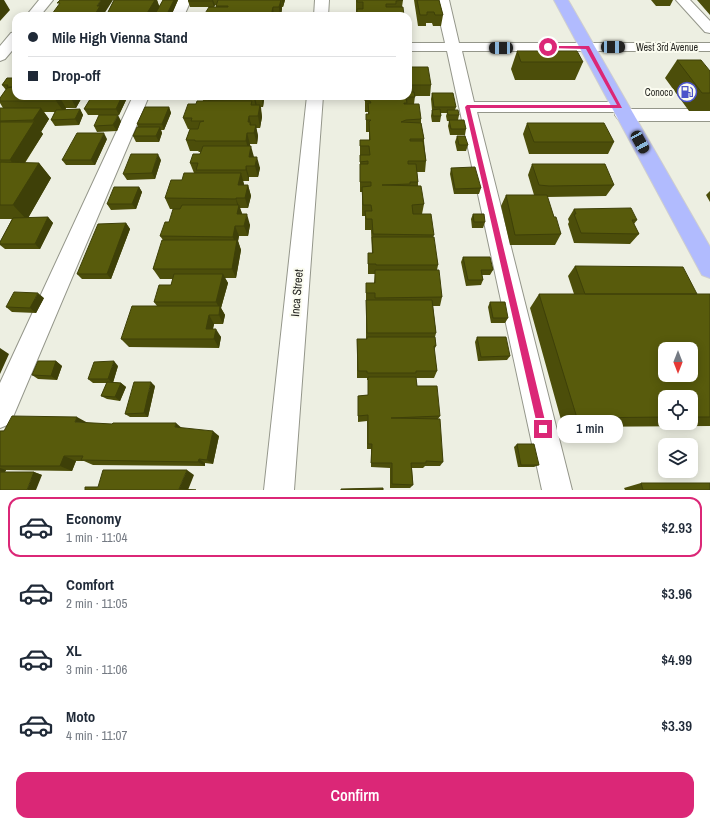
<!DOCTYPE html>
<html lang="en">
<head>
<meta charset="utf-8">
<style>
  :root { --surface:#fff; --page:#f2f2f3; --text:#1f2937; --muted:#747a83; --line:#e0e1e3; --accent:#db2777 }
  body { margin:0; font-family:"Archivo Narrow",sans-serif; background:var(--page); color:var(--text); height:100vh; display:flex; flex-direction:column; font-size:15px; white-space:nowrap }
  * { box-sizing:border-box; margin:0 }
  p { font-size:13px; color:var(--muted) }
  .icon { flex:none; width:22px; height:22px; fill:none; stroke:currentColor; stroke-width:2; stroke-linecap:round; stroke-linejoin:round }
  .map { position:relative; height:490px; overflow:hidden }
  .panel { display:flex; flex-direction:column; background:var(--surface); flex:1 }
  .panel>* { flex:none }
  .guide { position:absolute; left:12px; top:12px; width:400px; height:88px; border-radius:12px; box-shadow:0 2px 10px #0003; display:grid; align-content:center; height:88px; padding:0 16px; background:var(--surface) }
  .needle { width:26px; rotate:180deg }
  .tools { position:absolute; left:658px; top:342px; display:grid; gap:8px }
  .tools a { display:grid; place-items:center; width:40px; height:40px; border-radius:8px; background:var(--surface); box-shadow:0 2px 10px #0003; font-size:20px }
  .end { position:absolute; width:18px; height:18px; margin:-9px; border:5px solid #db2777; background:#fff; box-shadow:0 0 0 2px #fff }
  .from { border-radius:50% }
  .bubble { position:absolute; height:28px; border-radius:12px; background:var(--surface); box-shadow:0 2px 10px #0003; font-size:13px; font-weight:600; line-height:28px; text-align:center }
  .car { position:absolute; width:12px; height:24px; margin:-12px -6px; border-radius:5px; box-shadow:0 0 3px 1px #0007; background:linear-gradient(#222 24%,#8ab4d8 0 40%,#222 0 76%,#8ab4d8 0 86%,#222 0) }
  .guide b { display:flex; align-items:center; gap:14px; height:38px; font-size:15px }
  .guide b+b { border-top:1px solid var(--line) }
  .guide i { width:10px; height:10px; background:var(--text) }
  ul { padding:7px 0 0; list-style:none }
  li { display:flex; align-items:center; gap:12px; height:60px; margin:0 8px 6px; padding:0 8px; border:2px solid transparent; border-radius:12px }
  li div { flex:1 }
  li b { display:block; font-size:15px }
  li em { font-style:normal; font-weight:600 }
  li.active { border-color:var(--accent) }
  li>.icon { width:36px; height:36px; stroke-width:1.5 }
  .primary-button { display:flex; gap:8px; margin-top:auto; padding:8px 16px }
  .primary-button a { flex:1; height:46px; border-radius:12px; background:var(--accent); color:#fff; font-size:16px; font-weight:600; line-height:46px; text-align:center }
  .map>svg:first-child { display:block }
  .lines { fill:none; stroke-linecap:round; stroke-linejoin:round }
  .minor-casing { stroke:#94968a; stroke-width:2 }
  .major-casing { stroke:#cfcfcf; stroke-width:2 }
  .minor { fill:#fff; fill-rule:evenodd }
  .major { fill:#b1bbfe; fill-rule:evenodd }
  .wall { fill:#4c4e0a; fill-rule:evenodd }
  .shaded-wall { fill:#3e4008 }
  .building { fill:#585b0c; stroke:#3e4008; fill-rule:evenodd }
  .route { fill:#db2777 }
  .labels { text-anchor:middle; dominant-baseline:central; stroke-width:4; stroke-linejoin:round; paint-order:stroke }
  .far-street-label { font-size:10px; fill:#272723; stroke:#fbfcf0 }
  .far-poi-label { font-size:10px; fill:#272723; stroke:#fbfcf0; text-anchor:end }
  .street-label { font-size:12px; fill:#272723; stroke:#fbfcf0 }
</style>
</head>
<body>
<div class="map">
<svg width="710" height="490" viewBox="0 0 710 490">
  <rect width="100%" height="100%" fill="#edefe2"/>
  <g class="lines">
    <g class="minor-casing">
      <path id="minor" d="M 39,0 L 53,0 L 40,16 L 26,16 Z
        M 177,0 L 191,0 L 184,16 L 170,16 Z
        M 315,0 L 329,0 L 328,16 L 314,16 Z
        M 435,0 L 449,0 L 459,43 L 710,43 L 710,51 L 462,51 L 474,102 L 620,102 L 626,103 L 629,107 L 627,109 L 710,109 L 710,121 L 624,121 L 618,119 L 615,115 L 617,112 L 477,112 L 572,490 L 542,490 L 447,51 L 408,51 L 408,43 L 445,43 Z
        M 676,0 L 690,0 L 710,21 L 710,33 L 705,32 Z
        M 16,32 L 16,46 L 5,59 L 0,61 L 0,46 L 11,33 Z
        M 133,96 L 149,96 L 10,424 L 0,428 L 0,383 Z
        M 307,96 L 323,96 L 294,490 L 264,490 Z"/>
    </g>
    <g class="major-casing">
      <path id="major" d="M 554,0 L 568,0 L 710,247 L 710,278 L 702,275 Z"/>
    </g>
    <use href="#minor" class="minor"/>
    <use href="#major" class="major"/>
  </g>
  <path class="wall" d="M 114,0 L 157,0 L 159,7 L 163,0 L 178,0 L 171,16 L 106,16 Z
    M 189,0 L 285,0 L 283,7 L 282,7 L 281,16 L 205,16 L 204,15 L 216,7 L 216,5 L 215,5 L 214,7 L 190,7 L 188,1 Z
    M 356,0 L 403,0 L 402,7 L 356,13 Z
    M 414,0 L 439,0 L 443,15 L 441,26 L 433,26 L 432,23 L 426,23 L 426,26 L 418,26 Z
    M 651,0 L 673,0 L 670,6 L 656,6 Z
    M 697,0 L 710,0 L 710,15 Z
    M 517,51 L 583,62 L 575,80 L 515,80 L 511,69 Z
    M 677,60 L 710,71 L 710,111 L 689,111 L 665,78 Z
    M 408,67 L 431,85 L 430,96 L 415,96 L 414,104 L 421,119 L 421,123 L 424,139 L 424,141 L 426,161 L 425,172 L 417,172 L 418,182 L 418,186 L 424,204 L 422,214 L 434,235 L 433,237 L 438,265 L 437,270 L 442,297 L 440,306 L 433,306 L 436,333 L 435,337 L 436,346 L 434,350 L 437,371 L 434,378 L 416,378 L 417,386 L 440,416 L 438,419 L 443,462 L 440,466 L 425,466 L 423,468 L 412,468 L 413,485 L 410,488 L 390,488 L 390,468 L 371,467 L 371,449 L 367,449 L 367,421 L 358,422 L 358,396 L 368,395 L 368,380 L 367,380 L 367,378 L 357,378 L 357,339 L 366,339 L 366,283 L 374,283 L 375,274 L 368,274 L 368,253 L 372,253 L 371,230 L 365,230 L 365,216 L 362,216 L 362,192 L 360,192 L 360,140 L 369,140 L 369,132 L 366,132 L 366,114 L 368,114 L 368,112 L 365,112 L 365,96 L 408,96 Z
    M 7,78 L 16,96 L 79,96 L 81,99 L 76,108 L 66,108 L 65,110 L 80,109 L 83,115 L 79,125 L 55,126 L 51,120 L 55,112 L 44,112 L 49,119 L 41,132 L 43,134 L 25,163 L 39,163 L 51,178 L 28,218 L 48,217 L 53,223 L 40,249 L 5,249 L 0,245 L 0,242 L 12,219 L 0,219 L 0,108 L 3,108 L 0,103 L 0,98 L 6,90 L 2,85 Z
    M 432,93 L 456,107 L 455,110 L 459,115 L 458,120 L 466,129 L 465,135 L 450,135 L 448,126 L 449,121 L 447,121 L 446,116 L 447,113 L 441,113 L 441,116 L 440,122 L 432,122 L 431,116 L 432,110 L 431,99 Z
    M 92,96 L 129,96 L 126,96 L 127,98 L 119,115 L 88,115 L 84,109 Z
    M 202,96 L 264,96 L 264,100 L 263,107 L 261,107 L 262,117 L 260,128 L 256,128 L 258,136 L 257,144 L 250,144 L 250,146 L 253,157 L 260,168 L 258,177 L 249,177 L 249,181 L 243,181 L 244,185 L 248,185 L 251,196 L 248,208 L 240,208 L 242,214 L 250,225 L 248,236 L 239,236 L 238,241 L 241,250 L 236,278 L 225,278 L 228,283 L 221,308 L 225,315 L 223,324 L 214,324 L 213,329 L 221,337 L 219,348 L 129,347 L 121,339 L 157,306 L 154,302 L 171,285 L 173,279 L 160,279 L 153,269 L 163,240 L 160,236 L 169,222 L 180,209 L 170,209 L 165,198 L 182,180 L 194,173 L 190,163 L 200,154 L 201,152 L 199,152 L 198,151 L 190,151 L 186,140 L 190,129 L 188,129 L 183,118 L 196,104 L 203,101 Z
    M 169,107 L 171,113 L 164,130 L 161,130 L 162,133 L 159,142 L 136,142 L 133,136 L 138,127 L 137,124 Z
    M 121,121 L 117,131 L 97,132 L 94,126 Z
    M 527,123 L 614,142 L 608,154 L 529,154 L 523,134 Z
    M 457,136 L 468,145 L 466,151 L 457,151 L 455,142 Z
    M 107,139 L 95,165 L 66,165 L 62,160 Z
    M 161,160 L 155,179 L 127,180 L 123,174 Z
    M 532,164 L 614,185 L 606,196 L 547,197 L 554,217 L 561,234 L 555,245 L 510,245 L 501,206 L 506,195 L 534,195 L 528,175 Z
    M 451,168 L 481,188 L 479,194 L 454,194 L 450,174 Z
    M 139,187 L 142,192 L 136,209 L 111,210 L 107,204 Z
    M 710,191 L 710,202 L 706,195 Z
    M 574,209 L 637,220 L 634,224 L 639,234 L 630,244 L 574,243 L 568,224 L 569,222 L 568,219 Z
    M 473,214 L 485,222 L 483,228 L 472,228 L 471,219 Z
    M 126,223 L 130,229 L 111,279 L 82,279 L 77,274 Z
    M 463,257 L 493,270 L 490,275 L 482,275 L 483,280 L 481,285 L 466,286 L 461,262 Z
    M 575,266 L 697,294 L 710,294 L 710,426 L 563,427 L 530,308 L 539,294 L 574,294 L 568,276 ZM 665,397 L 691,397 L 691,423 L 665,423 Z
    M 44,298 L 36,313 L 12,312 L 6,307 Z
    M 490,302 L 508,318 L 505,323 L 491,323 L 488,307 Z
    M 477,337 L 510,356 L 507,360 L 478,361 L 475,342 Z
    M 56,361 L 62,366 L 57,380 L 38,379 L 32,375 Z
    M 118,366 L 113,382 L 121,383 L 126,387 L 120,401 L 107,399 L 101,396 L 107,383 L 93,383 L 88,379 Z
    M 155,386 L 148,417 L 130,417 L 125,414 Z
    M 88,423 L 182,428 L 219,436 L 213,464 L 205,463 L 205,466 L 93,465 L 84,461 L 76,461 L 72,471 L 6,470 L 5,472 L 34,472 L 42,475 L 0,490 L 0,431 Z
    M 517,444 L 539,465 L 534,467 L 518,467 L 514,447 Z
    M 641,483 L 710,490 L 625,490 L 624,488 Z"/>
  <path class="shaded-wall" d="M 0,0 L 4,0 L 10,10 L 0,21 Z
    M 101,0 L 113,0 L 104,14 L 104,16 L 94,16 L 97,6 Z
    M 155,0 L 157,0 L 160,8 L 156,16 L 146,16 Z
    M 174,0 L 178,0 L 171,16 L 166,16 Z
    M 213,0 L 215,5 L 214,7 L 212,1 Z
    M 281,0 L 282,9 L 281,16 L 280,16 L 279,7 Z
    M 282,0 L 285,0 L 283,7 Z
    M 273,7 L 274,16 L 271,16 Z
    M 59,96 L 66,108 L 64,112 L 56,101 Z
    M 70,96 L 79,96 L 81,99 L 76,108 Z
    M 122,96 L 126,96 L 127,98 L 119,115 L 116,109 Z
    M 255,96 L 257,107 L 257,111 L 254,99 Z
    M 261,96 L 264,96 L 264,100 L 263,107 Z
    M 260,105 L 262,117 L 260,128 L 258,116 Z
    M 169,107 L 171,113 L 164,130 L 162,124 Z
    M 41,108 L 49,119 L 41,132 L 33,120 Z
    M 80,109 L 83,115 L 79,125 L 75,119 Z
    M 118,115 L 121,121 L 117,131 L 113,125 Z
    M 249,116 L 253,133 L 248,122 Z
    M 34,122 L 43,134 L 19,171 L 10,160 Z
    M 256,125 L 258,136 L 257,144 L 254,133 Z
    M 160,127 L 162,133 L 159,142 L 156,136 Z
    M 104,133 L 107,139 L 95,165 L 91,160 Z
    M 247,133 L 250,144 L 249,152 L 246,141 Z
    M 251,146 L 254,157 L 249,157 Z
    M 158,154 L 161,160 L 155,179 L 152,173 Z
    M 257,157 L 260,168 L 258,177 L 255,166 Z
    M 39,163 L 51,178 L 27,220 L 13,205 Z
    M 246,166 L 249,177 L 249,181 L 246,170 Z
    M 241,173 L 244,184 L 241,196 L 238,185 Z
    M 248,185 L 251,196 L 248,208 L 245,198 Z
    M 139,187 L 142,192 L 136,209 L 132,204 Z
    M 236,198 L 239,207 L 239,205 L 243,216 L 237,214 L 238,209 L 236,199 Z
    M 247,214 L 250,225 L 248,236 L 244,226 Z
    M 48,217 L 53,223 L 40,249 L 35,244 Z
    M 126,223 L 130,229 L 111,279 L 107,274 Z
    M 235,226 L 239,236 L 238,241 L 241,250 L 236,278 L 232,269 L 236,247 L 233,237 Z
    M 223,274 L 228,283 L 221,308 L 225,315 L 223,324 L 219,315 L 220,309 L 216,302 Z
    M 38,293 L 44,298 L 36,313 L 30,308 Z
    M 209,315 L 214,324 L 211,337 L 206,329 Z
    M 216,329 L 221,337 L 219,348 L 214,339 Z
    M 0,348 L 9,354 L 0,374 Z
    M 56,361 L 62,366 L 57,380 L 51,376 Z
    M 114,361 L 118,366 L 113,383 L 108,379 Z
    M 151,382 L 155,386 L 148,417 L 144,413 Z
    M 121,383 L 126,387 L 120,401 L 115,397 Z
    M 77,417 L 88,423 L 75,422 Z
    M 176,423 L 183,429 L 175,427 Z
    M 213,431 L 219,436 L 213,464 L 207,460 Z
    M 64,456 L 76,461 L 72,471 L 60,466 Z
    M 199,459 L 205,463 L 205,466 L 198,462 Z
    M 0,468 L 6,470 L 5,472 L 0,471 Z
    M 187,470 L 194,475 L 188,490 L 179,489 Z
    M 34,472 L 42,475 L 36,490 L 27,490 Z"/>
  <path class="building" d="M 60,0 L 101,0 L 97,6 L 100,6 L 94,16 L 47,16 L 49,14 L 52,14 L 60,3 L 57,3 Z
    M 114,0 L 155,0 L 146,15 L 106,16 Z
    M 163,0 L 174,0 L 166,16 L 154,16 Z
    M 189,0 L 213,0 L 212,1 L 188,1 Z
    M 218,0 L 281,0 L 279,7 L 273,7 L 271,16 L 206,16 L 206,15 L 204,15 L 209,7 L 228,7 L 228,6 L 216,6 Z
    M 357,0 L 403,0 L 396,1 L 396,4 L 386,4 L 386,7 L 403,7 L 404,16 L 357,16 L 357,9 L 363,9 L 363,2 L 357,2 Z
    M 417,0 L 439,0 L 443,15 L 435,15 L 434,12 L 427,12 L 427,15 L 420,15 Z
    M 517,51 L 577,51 L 583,62 L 521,62 Z
    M 677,60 L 701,60 L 710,71 L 710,93 L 702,93 Z
    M 408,67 L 428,67 L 431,85 L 408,85 Z
    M 16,75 L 16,96 L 70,96 L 59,96 L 56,101 L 0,101 L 0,98 L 7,88 L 13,87 L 7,87 L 8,85 L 2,85 L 7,78 L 14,78 Z
    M 408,92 L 414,92 L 415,97 L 406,97 L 407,103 L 404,103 L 404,104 L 419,104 L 421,119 L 406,120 L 401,122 L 421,123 L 424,139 L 410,139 L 410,141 L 423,141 L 426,161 L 408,161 L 408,164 L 416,164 L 418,182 L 410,182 L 410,184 L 382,185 L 421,186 L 424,204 L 412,205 L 413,214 L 431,214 L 434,235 L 373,234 L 372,219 L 366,219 L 365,211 L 372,211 L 371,205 L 363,205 L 362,187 L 371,186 L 371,182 L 360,182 L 360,164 L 368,164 L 368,161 L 360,162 L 360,155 L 370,155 L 369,146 L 360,146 L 360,140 L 370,140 L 369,122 L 371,120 L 366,120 L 366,114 L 369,114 L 368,103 L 371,103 L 370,101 L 365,101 L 365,96 L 408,96 Z
    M 432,93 L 453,93 L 456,107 L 434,107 Z
    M 92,96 L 122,96 L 116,109 L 84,109 Z
    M 209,96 L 261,96 L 255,96 L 254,99 L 208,100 Z
    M 197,101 L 252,101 L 251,105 L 260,105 L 258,116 L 249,116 L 248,122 L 250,122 L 250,125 L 256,125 L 254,133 L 247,133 L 246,141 L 195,141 L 195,140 L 186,140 L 190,129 L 198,129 L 200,122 L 204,121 L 191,121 L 192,118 L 183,118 L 188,104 L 196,104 Z
    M 145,107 L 169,107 L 162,124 L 137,124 Z
    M 0,108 L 41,108 L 33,120 L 0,121 Z
    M 80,109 L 75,119 L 51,120 L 56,110 Z
    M 440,109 L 441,116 L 433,116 L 432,110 Z
    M 447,110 L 458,110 L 459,115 L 448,115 Z
    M 99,115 L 118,115 L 113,125 L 94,126 Z
    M 449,120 L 464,120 L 466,129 L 451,129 Z
    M 0,122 L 34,122 L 10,160 L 0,160 Z
    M 527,123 L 604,123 L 614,142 L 534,142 Z
    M 137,127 L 160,127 L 156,136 L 133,136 Z
    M 77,133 L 104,133 L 91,160 L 62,160 Z
    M 457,136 L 465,136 L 468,145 L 459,145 Z
    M 203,146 L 251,146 L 249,157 L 257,157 L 255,166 L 246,166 L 246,170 L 196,170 L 198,163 L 190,163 L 193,154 L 200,154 Z
    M 131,154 L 158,154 L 152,173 L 123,174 Z
    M 0,162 L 39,163 L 13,205 L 0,205 Z
    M 532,164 L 605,164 L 614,185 L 549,186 L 539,185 Z
    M 475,167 L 481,188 L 455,189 L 451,168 Z
    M 184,173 L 241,173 L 238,185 L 248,185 L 245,198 L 236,198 L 236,199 L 165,198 L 171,180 L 182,180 Z
    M 114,187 L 139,187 L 132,204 L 107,204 Z
    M 506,195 L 547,195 L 554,217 L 556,217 L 561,234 L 515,235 Z
    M 182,205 L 239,205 L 237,214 L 247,214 L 244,226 L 235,226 L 233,237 L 160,236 L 165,222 L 169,222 L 173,209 L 180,209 Z
    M 631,208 L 637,220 L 632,220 L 639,234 L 581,233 L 574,214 L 576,214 L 574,209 Z
    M 473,214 L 484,214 L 485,222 L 474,222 Z
    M 48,217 L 35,244 L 0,244 L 0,242 L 13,218 Z
    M 126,223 L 107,274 L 77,274 L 98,224 Z
    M 372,237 L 434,237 L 438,265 L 376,265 L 376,264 L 368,264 L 368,253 L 373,253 Z
    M 162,240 L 237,240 L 232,269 L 153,269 Z
    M 463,257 L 490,257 L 493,270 L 481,270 L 483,280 L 468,280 Z
    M 575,266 L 683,267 L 697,294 L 585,294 Z
    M 375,270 L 439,270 L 442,297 L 375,298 L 375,293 L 366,293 L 366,283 L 375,283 Z
    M 174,274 L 223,274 L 216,302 L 154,302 L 159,285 L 171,285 Z
    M 14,292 L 38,293 L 30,308 L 6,307 Z
    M 539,294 L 710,294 L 710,417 L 691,417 L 691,397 L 665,397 L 665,417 L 577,418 ZM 665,349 L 691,349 L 691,375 L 665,375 Z
    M 366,300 L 432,300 L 436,333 L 367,333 Z
    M 490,302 L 505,302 L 508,318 L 493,318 Z
    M 132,306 L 220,306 L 219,315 L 209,315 L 206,329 L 216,329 L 214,339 L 121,339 Z
    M 367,337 L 435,337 L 436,346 L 434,346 L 437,371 L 416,371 L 416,373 L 367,373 L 367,371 L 358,371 L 357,339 L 367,339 Z
    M 477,337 L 506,337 L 510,356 L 481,357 Z
    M 38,361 L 56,361 L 51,376 L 32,375 Z
    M 114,361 L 108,379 L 88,379 L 94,362 Z
    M 368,377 L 416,377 L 417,386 L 437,386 L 440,416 L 391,418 L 440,419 L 443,462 L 426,461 L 426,463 L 411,463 L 413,485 L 392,484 L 392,463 L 371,463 L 372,444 L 368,444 L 368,415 L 358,416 L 358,396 L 368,395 Z
    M 107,382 L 121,383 L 115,397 L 101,396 Z
    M 134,382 L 151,382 L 144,413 L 125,414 Z
    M 12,416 L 77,417 L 75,422 L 112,424 L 113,423 L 176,423 L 175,427 L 213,431 L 207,460 L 199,459 L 198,462 L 81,460 L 83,456 L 64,456 L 60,466 L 0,466 L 0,431 L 4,431 Z
    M 517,444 L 534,444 L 539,465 L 521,465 Z
    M 103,470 L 187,470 L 179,489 L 196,490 L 85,490 L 85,487 L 98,487 Z
    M 0,472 L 34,472 L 27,490 L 0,490 Z
    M 641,483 L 710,483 L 710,490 L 643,490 Z
    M 383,488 L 383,490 L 341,490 L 341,489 Z"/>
  <path class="route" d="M 548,46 L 589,46 L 622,108 L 470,108 L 547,429 L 546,432 L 543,433 L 540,432 L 538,429 L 465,107 L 467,105 L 617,105 L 586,49 L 547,48 Z"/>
  <defs>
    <g id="fuel-ring" transform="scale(1)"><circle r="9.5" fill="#fbfcf0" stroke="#4c54ca" stroke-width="1.5"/><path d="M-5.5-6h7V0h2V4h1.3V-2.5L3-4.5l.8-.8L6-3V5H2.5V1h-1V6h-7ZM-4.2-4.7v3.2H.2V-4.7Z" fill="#4c54ca"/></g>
  </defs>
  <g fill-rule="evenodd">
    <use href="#fuel-ring" x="687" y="92"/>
  </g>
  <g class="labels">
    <g class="far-street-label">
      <text x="667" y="47">West 3rd Avenue</text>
    </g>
    <g class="far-poi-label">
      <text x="673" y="92">Conoco</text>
    </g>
    <g class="street-label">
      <text transform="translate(297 293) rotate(-85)">Inca Street</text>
    </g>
  </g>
</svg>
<div class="tools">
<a><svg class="needle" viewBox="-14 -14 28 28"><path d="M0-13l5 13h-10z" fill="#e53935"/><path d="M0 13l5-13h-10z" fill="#747a83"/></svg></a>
<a><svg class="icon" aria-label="locate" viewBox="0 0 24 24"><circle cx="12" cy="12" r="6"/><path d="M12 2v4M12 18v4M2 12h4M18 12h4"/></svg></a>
<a><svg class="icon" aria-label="layers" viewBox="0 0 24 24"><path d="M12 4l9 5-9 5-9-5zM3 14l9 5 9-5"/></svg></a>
</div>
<i class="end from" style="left:548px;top:47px"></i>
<i class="end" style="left:543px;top:429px"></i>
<div class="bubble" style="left:557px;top:415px;width:66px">1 min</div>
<i class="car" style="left:613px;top:47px;rotate:90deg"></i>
<i class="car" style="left:501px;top:48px;rotate:270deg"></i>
<i class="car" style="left:640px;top:142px;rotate:151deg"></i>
<div class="guide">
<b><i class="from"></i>Mile High Vienna Stand</b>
<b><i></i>Drop-off</b>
</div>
</div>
<section class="panel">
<ul>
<li class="active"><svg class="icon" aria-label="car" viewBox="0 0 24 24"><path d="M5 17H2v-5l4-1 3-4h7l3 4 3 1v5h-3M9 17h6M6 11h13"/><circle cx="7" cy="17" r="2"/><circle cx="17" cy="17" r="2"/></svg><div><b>Economy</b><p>1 min · 11:04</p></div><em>$2.93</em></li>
<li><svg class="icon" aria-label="car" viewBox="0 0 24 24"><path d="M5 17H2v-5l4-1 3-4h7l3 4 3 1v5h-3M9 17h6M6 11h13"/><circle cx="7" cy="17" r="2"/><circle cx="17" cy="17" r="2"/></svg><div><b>Comfort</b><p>2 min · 11:05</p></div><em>$3.96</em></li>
<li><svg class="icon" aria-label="car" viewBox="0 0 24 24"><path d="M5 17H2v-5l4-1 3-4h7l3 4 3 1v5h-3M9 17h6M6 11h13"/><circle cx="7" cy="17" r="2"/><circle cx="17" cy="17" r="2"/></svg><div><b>XL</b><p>3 min · 11:06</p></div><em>$4.99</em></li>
<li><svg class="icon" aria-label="car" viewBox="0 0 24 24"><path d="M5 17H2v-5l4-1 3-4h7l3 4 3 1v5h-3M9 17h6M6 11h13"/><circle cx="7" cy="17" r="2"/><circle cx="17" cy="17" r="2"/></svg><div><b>Moto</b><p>4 min · 11:07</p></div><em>$3.39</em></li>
</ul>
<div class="primary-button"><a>Confirm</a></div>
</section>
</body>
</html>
